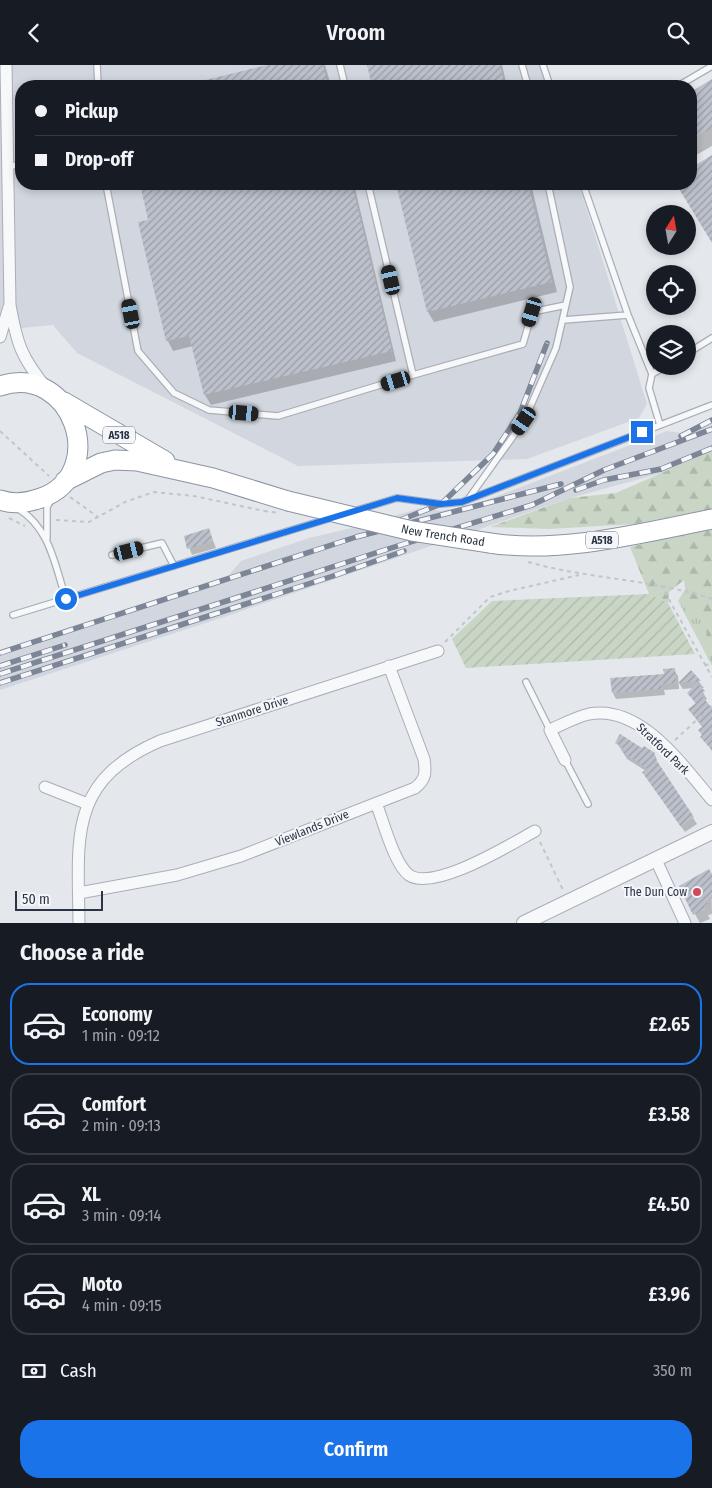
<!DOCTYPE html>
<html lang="en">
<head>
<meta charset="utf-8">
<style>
  :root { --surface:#171b24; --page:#20242c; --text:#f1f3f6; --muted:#9ea1a6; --line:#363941; --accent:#1a73e8 }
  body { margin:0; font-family:"Fira Sans Condensed",sans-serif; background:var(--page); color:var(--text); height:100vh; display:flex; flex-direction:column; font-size:19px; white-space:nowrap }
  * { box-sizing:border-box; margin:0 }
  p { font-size:16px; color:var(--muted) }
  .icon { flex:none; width:28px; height:28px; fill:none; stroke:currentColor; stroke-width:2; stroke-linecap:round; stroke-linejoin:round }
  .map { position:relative; height:858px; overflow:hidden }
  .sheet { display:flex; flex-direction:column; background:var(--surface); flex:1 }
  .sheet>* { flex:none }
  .hud { position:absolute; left:15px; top:15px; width:682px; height:110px; border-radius:20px; box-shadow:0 2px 8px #0003; display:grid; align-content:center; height:110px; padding:0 20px; background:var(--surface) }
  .needle { width:32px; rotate:11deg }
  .fabs { position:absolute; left:646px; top:140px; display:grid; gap:10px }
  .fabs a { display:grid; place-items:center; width:50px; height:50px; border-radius:50%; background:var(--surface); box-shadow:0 2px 8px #0003; font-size:25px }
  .scale { position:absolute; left:15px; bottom:12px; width:88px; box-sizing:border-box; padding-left:5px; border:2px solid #2b3445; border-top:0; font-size:14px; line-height:18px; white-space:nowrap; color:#2b3445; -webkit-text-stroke:4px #f4f6f9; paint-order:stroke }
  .end { position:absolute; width:22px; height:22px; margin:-11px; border:6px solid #1a73e8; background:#fff; box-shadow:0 0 0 2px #fff }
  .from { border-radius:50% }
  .car { position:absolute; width:15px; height:30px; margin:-15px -8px; border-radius:6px; box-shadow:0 0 4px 1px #0007; background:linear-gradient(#222 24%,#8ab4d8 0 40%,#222 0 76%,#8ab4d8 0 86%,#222 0) }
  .hud b { display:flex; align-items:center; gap:18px; height:48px; font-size:19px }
  .hud b+b { border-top:1px solid var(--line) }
  .hud i { width:12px; height:12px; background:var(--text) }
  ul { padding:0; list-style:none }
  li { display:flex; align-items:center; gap:15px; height:82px; margin:0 10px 8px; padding:0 10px; border:2px solid var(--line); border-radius:20px }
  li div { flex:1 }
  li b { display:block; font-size:19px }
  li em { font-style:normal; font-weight:600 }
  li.selected { border-color:var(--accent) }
  li>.icon { width:45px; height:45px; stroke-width:1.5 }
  h2 { padding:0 20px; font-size:22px; line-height:60px }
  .pay { display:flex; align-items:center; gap:12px; height:55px; padding:0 20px; font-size:19px }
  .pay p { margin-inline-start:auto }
  .action { display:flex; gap:10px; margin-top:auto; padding:10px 20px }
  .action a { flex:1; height:58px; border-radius:20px; background:var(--accent); color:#fff; font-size:20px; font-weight:600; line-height:58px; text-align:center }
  header { display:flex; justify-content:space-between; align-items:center; height:65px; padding:0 20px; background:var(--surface); font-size:22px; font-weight:600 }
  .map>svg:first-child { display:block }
  .built { fill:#d2d6de }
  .grass { fill:url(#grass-tufts) }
  .forest { fill:url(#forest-firs) }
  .garden { fill:url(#garden-furrows) }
  .shadow { fill:#0003 }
  .building { fill:url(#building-hatch) }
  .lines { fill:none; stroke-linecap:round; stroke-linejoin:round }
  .service-casing { stroke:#a9aeb7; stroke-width:8 }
  .minor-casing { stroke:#a9aeb7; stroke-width:13 }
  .tertiary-casing { stroke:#a9aeb7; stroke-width:16 }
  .trunk-casing { stroke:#8b94a3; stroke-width:21 }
  .path { stroke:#c2c5cb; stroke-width:2; stroke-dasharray:4 4; stroke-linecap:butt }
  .service { stroke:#f7f8fa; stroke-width:5.5 }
  .minor { stroke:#f7f8fa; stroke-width:11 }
  .tertiary { stroke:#f7f8fa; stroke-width:14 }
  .trunk { stroke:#fff; stroke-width:19 }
  .rail-casing { stroke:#7d8696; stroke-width:5.5 }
  .rail { stroke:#f4f6f9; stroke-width:4; stroke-dasharray:11; stroke-linecap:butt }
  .trunk-bridge-casing { stroke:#8b94a3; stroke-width:21; stroke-linecap:butt }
  .path-bridge { stroke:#c2c5cb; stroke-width:2; stroke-dasharray:4 4; stroke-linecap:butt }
  .trunk-bridge { stroke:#fff; stroke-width:19 }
  .route { stroke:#1a73e8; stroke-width:6 }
  .poi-dot { fill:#d1495b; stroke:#f4f6f9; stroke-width:2 }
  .labels { text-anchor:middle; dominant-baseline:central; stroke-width:4; stroke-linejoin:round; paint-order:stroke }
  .shield { fill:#f4f6f9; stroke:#676e7b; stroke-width:1 }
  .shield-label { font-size:11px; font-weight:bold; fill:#2b3445 }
  .street-label { font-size:12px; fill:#2b3445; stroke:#f4f6f9 }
  .poi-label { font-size:12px; fill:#2b3445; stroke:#f4f6f9; text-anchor:end }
</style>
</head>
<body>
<header><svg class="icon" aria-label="back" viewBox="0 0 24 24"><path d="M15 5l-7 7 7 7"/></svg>Vroom<svg class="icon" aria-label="search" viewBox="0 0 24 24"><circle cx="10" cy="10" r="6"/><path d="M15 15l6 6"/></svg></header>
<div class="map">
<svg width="712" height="858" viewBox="0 0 712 858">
  <defs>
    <pattern id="grass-tufts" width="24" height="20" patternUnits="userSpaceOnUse" patternTransform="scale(1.25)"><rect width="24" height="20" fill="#c9d6c5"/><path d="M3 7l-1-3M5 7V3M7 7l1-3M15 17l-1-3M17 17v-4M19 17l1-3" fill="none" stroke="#adb8ab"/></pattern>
    <pattern id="forest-firs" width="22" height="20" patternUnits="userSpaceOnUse" patternTransform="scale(1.25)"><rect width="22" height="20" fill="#c9d6c5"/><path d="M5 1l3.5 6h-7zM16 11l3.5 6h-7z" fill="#adb8ab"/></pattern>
    <pattern id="garden-furrows" width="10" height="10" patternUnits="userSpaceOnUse" patternTransform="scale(1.25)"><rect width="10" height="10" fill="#c9d6c5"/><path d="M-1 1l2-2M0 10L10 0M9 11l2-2" fill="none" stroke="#adb8ab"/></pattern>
    <pattern id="building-hatch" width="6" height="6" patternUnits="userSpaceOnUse" patternTransform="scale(1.25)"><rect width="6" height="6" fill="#bbc0ca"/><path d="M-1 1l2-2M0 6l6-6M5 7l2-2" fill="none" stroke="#989da6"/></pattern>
  </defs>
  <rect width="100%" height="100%" fill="#e4e7ec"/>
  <path class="built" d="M 0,0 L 543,0 L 549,21 L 21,21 L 21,119 L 579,119 L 647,339 L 639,353 L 527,394 L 298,401 L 77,288 L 53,260 L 0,265 Z
    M 712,352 L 712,390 L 662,408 L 570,433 L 230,550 L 0,625 L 0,586 L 229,510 L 241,496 L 309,473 L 356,462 L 421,443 L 442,446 L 482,437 L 667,366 L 682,368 Z"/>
  <path class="grass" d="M 712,503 L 712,601 L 678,536 L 694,509 Z"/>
  <path class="forest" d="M 712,386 L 712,444 L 634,459 L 549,464 L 490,462 L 570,433 L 616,428 Z
    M 712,462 L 712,583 L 707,578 L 706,559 C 686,546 687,537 684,515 L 669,527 L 668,538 L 649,529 L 630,482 Z"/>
  <path class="garden" d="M 649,529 L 668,538 L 695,589 L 466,603 L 452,574 L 492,536 Z"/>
  <path class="shadow" d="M 273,0 L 325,0 L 331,21 L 183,21 Z
    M 368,0 L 502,0 L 507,21 L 373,21 Z
    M 712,16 L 712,81 L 691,93 L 691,29 Z
    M 141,119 L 354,119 L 396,296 L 211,340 L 205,330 L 193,281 L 173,286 L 168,276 L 139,158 L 150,156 Z
    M 397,119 L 531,119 L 557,227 L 434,257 L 428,247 Z
    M 209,465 L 216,483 L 192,490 L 185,472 Z
    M 674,605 L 678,611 L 679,624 L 664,625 L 665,630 L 616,634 L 613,628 Z
    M 691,607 L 704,623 L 700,623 L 707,634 L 704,636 L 712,645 L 712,686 L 702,672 L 703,663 L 689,645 L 696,639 L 688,628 L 694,623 L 683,624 L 679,618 Z
    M 617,678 L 654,688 L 657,695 L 656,697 L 697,759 L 685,767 L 648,714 L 646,706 L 627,694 Z
    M 711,809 L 712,849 L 708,850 L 710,854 L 700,858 L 695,849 Z"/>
  <path class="building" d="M 267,0 L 323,0 L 328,21 L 194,21 L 193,18 Z
    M 367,0 L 500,0 L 505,21 L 372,21 Z
    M 712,14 L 712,63 L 691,75 L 691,27 Z
    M 712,90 L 712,178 L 676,119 L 691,119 L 691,103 Z
    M 140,119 L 352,119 L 392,286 L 204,330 L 189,271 L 166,276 L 138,157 L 148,155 Z
    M 396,119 L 528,119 L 552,217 L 427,247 Z
    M 209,463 L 213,476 L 187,484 L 184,471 Z
    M 675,603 L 676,618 L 661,619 L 662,624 L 612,628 L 610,613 L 664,609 L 663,604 Z
    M 691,605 L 701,616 L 678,618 Z
    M 697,618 L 705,626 L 701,630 L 712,643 L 712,685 L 700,672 L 702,670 L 698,665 L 703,661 L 688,644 L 696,638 L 687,628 Z
    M 620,669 L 642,683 L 644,681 L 655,688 L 653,690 L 694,752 L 681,762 L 642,707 L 648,704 L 622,687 L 624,683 L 615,678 Z
    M 709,804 L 712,809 L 712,833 L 706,836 L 707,839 L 704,840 L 706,844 L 693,850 L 679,821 Z"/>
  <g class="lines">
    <g class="service-casing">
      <path id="service" d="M 97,0 L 98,21
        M 340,0 L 345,21
        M 522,0 L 528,21
        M 543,0 L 550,21
        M 678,21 L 712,1
        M 8,101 L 21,100
        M 106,119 L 138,286 L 174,328 L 209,345 L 278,351 L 413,310 L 368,119
        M 583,119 L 628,250 L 652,309 L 649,323 L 660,360
        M 563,255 L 628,250
        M 688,288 L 712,273
        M 652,309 L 666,301
        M 413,310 L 523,279 L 532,247 L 566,240
        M 469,433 L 524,356 L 556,283 L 570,222 L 548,119
        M 17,443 C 50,462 55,501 66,534
        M 354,446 L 397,433 L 441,439 L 462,437 L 712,340
        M 47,473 L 47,442 L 52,433
        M 112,490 L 162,478 L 174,501
        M 13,550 L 331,453
        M 526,617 L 550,665
        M 565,695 L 588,739"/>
    </g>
    <g class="minor-casing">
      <path id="minor" d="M 6,0 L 10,240 C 17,279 21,292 47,324
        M 0,272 L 9,242
        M 565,695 L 550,665 C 563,659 576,652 589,649 C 641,639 683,701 712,735
        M 45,722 L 88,739
        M 376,738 C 383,755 394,799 409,810 C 434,827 511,779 535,766
        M 656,795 L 685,858
        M 79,828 L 177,810 L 241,791 L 415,723 C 426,714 426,708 424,694 L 389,601
        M 79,858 C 78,772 68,716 160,676 L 438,586"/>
    </g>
    <g class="tertiary-casing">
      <path id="tertiary" d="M 524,858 L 712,767"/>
    </g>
    <g class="trunk-casing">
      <path id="trunk" d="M 0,321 C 72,297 111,408 41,433 C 27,438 14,440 0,435
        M 64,337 L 165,396
        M 65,416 L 101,398 L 115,395 L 137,396 L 213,413 L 288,436
        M 490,478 C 561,489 642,468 712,454"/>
    </g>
    <path class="path" d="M 0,366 L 49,411
      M 70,432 L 98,452
      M 9,453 L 25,461
      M 56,455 L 89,457 L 125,437 L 154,427 L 194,431 L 264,446
      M 528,497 C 588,514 652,514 712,534
      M 661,520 L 712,612
      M 445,577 L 490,532 L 509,526 L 579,510
      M 705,601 L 712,597
      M 675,675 L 712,641
      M 540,777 L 563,825"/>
    <use href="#service" class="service"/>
    <use href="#minor" class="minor"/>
    <use href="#tertiary" class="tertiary"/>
    <use href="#trunk" class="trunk"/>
    <g class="rail-casing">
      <path id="rail" d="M 681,371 L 712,355
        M 576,425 L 604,415 L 661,404 L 712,383
        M 398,456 L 441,439 L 493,389 L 520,348 L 547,278
        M 0,588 L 356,472 L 561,419
        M 0,601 L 65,580
        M 0,609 L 391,483 L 532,440 L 604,405 L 712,364
        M 0,618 L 333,511 L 404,486"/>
    </g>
    <use href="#rail" class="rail"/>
    <g class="trunk-bridge-casing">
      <g id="trunk-bridge">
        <path id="s1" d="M 288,436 L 412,466 L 490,478"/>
      </g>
    </g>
    <path class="path-bridge" d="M 264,446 L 279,448"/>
    <use href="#trunk-bridge" class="trunk-bridge"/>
  </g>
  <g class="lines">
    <path class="route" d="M 66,534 L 397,433 L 441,439 L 462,437 L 642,367"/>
  </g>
  <circle class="poi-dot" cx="697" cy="827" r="5"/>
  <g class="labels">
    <g class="shield">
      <rect x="103" y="361.5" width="32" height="17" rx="4"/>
      <rect x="586" y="466.5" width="32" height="17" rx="4"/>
    </g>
    <g class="shield-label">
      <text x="119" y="370">A518</text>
      <text x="602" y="475">A518</text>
    </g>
    <g class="street-label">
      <text stroke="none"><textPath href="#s1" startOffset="159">New Trench Road</textPath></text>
      <text transform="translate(252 646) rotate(-18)">Stanmore Drive</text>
      <text transform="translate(663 684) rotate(44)">Stratford Park</text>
      <text transform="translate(312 763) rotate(-22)">Viewlands Drive</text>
    </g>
    <g class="poi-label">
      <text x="687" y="827">The Dun Cow</text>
    </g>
  </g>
</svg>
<div class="fabs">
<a><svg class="needle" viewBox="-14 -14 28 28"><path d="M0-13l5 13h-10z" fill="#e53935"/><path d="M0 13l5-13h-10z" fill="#9ea1a6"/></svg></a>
<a><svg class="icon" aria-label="locate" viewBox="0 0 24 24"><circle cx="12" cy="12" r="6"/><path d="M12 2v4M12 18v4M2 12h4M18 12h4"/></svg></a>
<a><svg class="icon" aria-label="layers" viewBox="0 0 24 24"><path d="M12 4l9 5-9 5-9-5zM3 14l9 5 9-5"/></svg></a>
</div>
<div class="scale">50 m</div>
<i class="end from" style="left:66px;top:534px"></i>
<i class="end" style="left:642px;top:367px"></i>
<i class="car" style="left:391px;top:215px;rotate:347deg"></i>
<i class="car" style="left:532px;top:247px;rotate:197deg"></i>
<i class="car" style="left:131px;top:249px;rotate:349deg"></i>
<i class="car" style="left:396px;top:316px;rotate:253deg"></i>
<i class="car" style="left:244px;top:348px;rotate:95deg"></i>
<i class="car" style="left:524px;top:356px;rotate:215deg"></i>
<i class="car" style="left:129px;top:486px;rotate:76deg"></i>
<div class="hud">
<b><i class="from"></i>Pickup</b>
<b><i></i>Drop-off</b>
</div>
</div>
<section class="sheet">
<h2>Choose a ride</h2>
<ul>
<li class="selected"><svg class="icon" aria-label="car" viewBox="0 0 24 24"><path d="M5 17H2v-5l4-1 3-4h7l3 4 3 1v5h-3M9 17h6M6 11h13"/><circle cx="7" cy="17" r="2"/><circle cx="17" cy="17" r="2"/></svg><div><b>Economy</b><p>1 min · 09:12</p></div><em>£2.65</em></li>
<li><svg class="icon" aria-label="car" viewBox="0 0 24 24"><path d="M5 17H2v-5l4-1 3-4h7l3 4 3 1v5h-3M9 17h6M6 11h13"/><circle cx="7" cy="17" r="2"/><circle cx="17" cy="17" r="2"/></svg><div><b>Comfort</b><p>2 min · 09:13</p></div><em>£3.58</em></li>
<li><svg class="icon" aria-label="car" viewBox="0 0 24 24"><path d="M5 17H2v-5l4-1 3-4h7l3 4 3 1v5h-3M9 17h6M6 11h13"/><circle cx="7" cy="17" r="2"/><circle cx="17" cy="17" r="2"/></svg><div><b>XL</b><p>3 min · 09:14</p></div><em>£4.50</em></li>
<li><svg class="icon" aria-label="car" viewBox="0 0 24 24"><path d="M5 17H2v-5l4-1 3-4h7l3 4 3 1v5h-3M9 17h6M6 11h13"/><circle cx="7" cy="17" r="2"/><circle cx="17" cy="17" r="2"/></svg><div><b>Moto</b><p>4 min · 09:15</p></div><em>£3.96</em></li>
</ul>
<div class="pay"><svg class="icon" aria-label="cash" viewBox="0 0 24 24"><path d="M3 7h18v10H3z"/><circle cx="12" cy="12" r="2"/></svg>Cash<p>350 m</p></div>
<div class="action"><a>Confirm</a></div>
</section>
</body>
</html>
